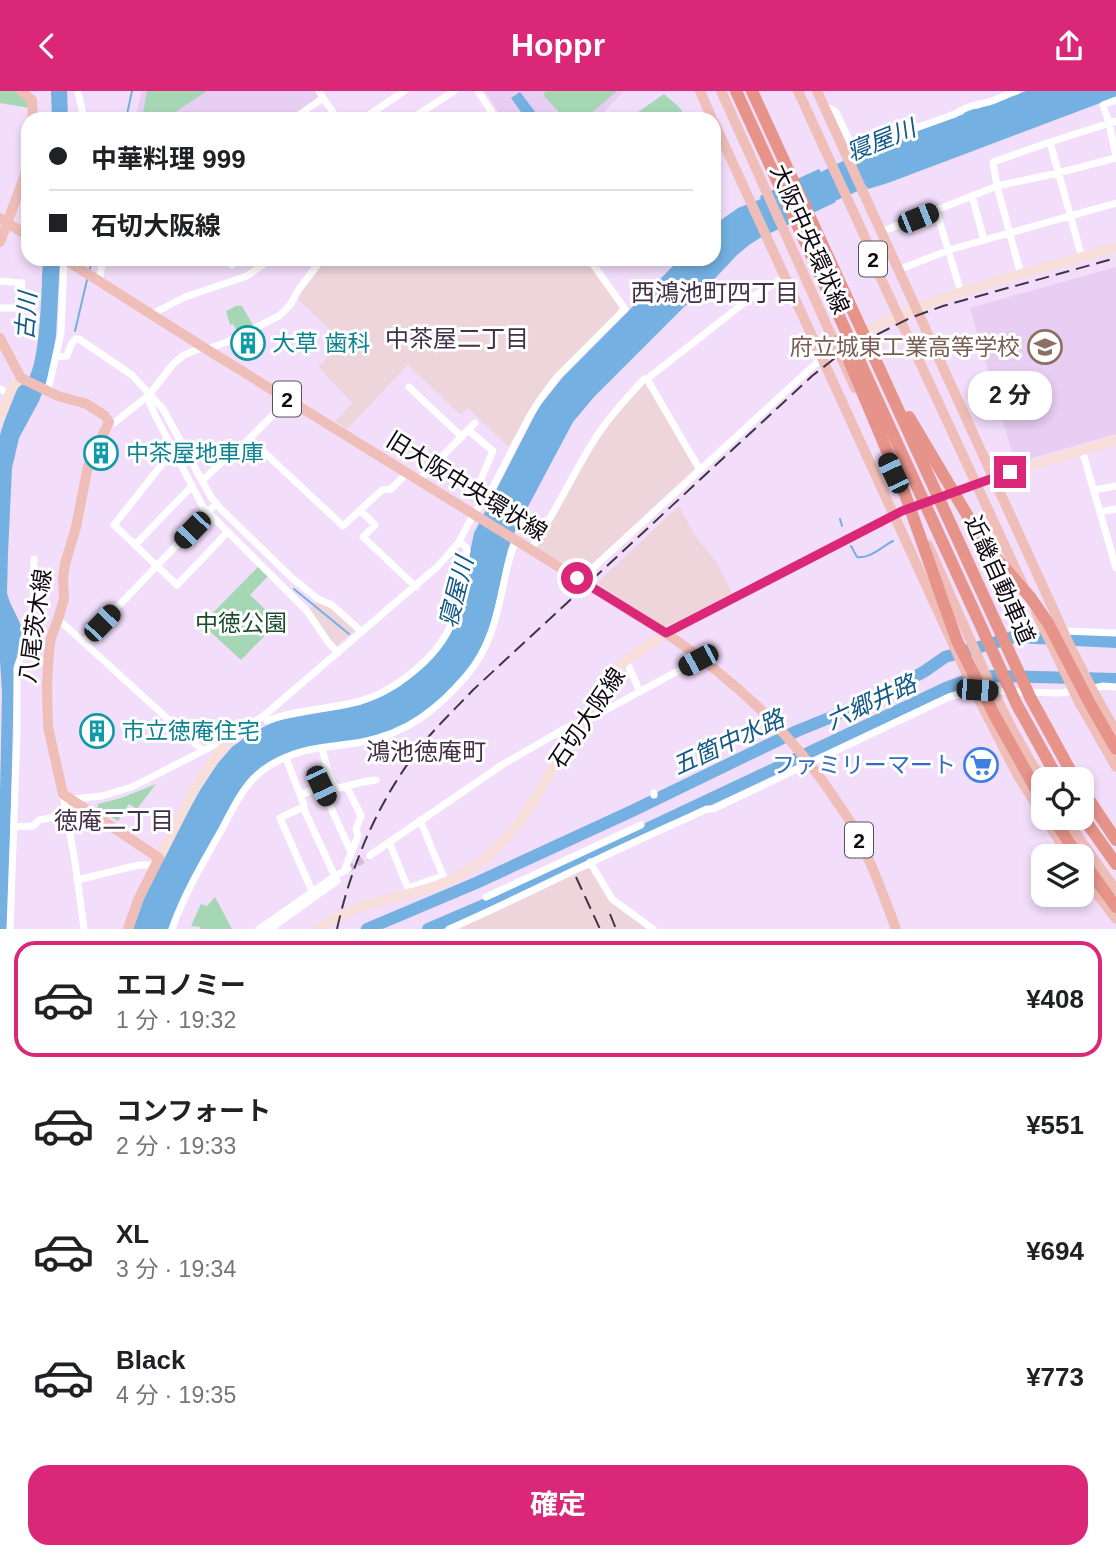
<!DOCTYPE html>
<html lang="ja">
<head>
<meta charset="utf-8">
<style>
  :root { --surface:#fff; --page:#f6f6f6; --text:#202124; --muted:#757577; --line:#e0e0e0; --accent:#db2777 }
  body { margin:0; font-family:Helvetica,"Noto Sans JP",sans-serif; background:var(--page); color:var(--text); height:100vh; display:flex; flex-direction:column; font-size:26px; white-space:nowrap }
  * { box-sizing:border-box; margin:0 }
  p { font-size:23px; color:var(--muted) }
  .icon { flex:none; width:38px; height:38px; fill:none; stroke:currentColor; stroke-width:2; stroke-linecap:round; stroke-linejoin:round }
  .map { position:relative; height:838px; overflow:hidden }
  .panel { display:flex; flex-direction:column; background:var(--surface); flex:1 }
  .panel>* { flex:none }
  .hud { position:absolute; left:21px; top:21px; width:700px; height:154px; border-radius:21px; box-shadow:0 4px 10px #0003; display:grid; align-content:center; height:154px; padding:0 28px; background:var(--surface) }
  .controls { position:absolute; left:1031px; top:676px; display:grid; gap:14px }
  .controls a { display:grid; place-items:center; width:63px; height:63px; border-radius:14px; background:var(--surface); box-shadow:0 4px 10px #0003; font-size:35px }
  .end { position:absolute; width:32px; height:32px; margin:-16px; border:9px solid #db2777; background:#fff; box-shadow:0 0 0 4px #fff }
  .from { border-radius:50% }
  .bubble { position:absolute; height:49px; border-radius:21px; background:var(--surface); box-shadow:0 4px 10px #0003; font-size:23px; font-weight:700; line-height:49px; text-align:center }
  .car { position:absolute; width:21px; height:42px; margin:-21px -10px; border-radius:9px; box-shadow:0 0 5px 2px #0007; background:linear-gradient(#222 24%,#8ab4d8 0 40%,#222 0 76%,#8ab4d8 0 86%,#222 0) }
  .hud b { display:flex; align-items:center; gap:24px; height:66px; font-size:26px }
  .hud b+b { border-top:2px solid var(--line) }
  .hud i { width:18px; height:18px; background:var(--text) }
  ul { padding:12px 0 0; list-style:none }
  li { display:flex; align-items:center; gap:21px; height:116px; margin:0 14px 10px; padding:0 14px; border:4px solid transparent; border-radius:21px }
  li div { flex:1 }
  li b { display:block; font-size:26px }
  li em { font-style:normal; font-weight:700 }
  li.selected { border-color:var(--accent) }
  li>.icon { width:63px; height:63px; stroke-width:1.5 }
  .button { display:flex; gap:14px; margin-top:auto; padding:14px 28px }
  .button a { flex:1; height:80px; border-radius:21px; background:var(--accent); color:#fff; font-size:28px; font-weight:700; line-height:80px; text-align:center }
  header { display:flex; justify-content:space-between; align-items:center; height:91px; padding:0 28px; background:var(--accent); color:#fff; font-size:32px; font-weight:700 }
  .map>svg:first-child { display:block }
  .industrial { fill:#eed4db }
  .built { fill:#e8cef2 }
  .green { fill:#a6d7b5 }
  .water { fill:#74b0e1 }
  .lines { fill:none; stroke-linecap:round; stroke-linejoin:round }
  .stream { stroke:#74b0e1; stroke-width:2 }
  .river { stroke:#74b0e1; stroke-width:12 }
  .street-tunnel { stroke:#d0bdd7; stroke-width:7; stroke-dasharray:7 3.5; stroke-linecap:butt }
  .street { stroke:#fff; stroke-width:7 }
  .secondary { stroke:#f8dfdc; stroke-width:10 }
  .primary { stroke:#f0beb9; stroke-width:10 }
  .highway { stroke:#e6938a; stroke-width:12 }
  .rail { stroke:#3f3543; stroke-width:2; stroke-dasharray:14 7; stroke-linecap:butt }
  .route { stroke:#db2777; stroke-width:9 }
  .labels { text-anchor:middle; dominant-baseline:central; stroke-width:6; stroke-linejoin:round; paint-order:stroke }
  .shield { fill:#fff; stroke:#575259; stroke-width:2 }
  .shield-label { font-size:21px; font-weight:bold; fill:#0f0812 }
  .street-label { font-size:23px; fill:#0f0812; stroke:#fff }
  .culture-label { font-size:23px; fill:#0d838f; stroke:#fff; text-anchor:start }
  .education-label { font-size:23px; fill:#785e54; stroke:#fff; text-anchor:end }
  .park-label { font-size:23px; fill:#1a4c2f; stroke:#fff }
  .shop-label { font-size:23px; fill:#366cbe; stroke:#fff; text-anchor:end }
  .water-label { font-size:24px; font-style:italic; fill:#135886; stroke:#fff }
  .neighbourhood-label { font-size:24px; fill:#423148; stroke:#fff }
</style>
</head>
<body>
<header><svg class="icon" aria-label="back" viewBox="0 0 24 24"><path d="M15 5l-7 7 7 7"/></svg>Hoppr<svg class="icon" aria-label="share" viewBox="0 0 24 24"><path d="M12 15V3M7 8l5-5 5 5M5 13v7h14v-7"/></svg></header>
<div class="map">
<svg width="1116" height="838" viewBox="0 0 1116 838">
  <rect width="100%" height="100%" fill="#f2ddfa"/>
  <path class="industrial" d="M 324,168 L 586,168 L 619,214 L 618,220 L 532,315 L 509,356 L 468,317 L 461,324 L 408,274 L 347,338 L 335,330 L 353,312 L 318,276 L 343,250 L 296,207 Z
    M 646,291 L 695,377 L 582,482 L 538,457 L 538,452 L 597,350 L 613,325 Z
    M 679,415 L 696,446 L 718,473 L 732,503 L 673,533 L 663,535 L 597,492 Z
    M 317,510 L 331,516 L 356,538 L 335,556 L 309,519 Z
    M 585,777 L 591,779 L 609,808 L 649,838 L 454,838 L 502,818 Z"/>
  <path class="built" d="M 142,0 L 315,0 L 318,5 L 315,9 L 287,28 L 135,28 Z
    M 485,0 L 624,0 L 597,28 L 503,28 Z
    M 1116,176 L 1116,343 L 1015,372 L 970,217 Z"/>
  <path class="green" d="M 0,0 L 18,0 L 27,9 L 30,17 L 0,12 Z
    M 147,0 L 207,0 L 165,28 L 142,28 Z
    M 545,0 L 617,0 L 588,25 L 559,21 L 544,5 Z
    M 664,3 L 679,16 L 687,28 L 628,28 Z
    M 236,215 L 242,215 L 254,236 L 238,242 L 233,233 L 230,234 L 226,220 Z
    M 259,475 L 269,484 L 250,504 L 278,531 L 241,569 L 202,533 Z
    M 156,693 L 137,718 L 129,713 L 118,730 L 97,718 L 98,713 L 121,707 Z
    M 215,806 L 232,838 L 200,838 L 200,836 L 191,835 L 201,813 L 207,815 Z"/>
  <path class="water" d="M 51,0 L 67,0 L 68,28 L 52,28 Z
    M 1026,0 L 1116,0 L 1116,6 L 888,92 L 868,98 L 867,96 L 835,110 L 836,111 L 760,147 L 749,154 L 737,164 L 706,197 L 699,211 L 694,210 L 685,215 L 594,306 L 573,331 L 515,440 L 508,458 L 490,540 L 473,573 L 444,605 L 406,634 L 362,649 L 296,660 L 252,686 L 170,838 L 133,838 L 146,802 L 196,705 L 218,672 L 232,656 L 247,645 L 275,630 L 360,614 L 384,604 L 400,595 L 436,560 L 460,509 L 474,442 L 539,316 L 563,286 L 680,168 L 714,168 L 714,134 L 738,117 L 761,108 L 760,105 L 819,78 L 821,81 L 861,61 L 964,23 L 965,21 L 976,17 L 977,18 Z
    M 520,1 L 536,22 L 526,28 L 511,7 Z
    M 43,168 L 60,168 L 56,245 L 49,284 L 39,310 L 19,347 L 12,377 L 8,462 L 7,502 C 10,515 18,525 22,538 C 26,553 17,573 14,587 L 8,838 L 0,838 L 0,703 L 2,602 L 0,569 L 0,344 L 9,315 L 18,295 L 21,293 L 25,294 C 42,273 41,197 43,168 Z"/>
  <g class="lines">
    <path class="stream" d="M 126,28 L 132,0
      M 89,180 L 93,168
      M 75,240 L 87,189
      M 840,428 L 842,435
      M 851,455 L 857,466 C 870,468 881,456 893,450
      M 294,498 L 349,543"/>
    <path class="river" d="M 367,838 L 476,792 L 632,720 L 797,640 L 829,627 L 900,594 L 925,580 L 945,566 L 1014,546 L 1116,551
      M 428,838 L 498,808 L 946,597 L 973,587 L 993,585 L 1116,588"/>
    <path class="street-tunnel" d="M 348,778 L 369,765"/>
    <path class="street" d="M 78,0 L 84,28
      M 478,0 L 496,28
      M 323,7 L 338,28
      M 1116,9 L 1103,14 L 1109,32 L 1116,65
      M 824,15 L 836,21 L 851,53 L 862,56 L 955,23 C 966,15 976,14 989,11 C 998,8 1008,3 1017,0
      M 293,28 L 323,7 L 319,0
      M 363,28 L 404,0
      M 411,28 L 454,0
      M 972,105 L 984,149
      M 936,119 L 961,201
      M 881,141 L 997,95 L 1058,82 L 1116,67
      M 1082,167 L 1050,51 L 1116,30
      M 228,168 L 232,174
      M 898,179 L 949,159 L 1116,112
      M 1021,184 L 997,95 L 993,71 L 1050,51
      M 0,190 L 22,192 L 20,217 L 0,217
      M 99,190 L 103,168
      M 152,223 L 185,206 L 247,185 L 271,168
      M 207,258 L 227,251 L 279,225 L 290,214 L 299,198 L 322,168
      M 57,266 L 67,265 L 71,254 L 75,248 L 79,248 L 132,284 L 163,318 L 211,406 L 221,418 L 292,487 L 318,508 L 332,514 L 362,541
      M 647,288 L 700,379
      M 409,296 L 462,346
      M 0,298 L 10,303
      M 48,299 L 61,242 L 64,168
      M 147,306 L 155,324 L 203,416 L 307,520 L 328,551 L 338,562
      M 109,331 L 114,332 L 149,304 L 173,273 L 184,264 L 203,256
      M 250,348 L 343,435 L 382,399 L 391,398 L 407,382
      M 174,358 L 114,434 L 177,494 L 221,448 L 227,440
      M 1082,359 L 1116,477
      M 435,373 L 471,396 L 479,393 L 493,360 L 468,339
      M 202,390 L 224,369 L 235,362 L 288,309
      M 418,390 L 475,332
      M 1094,399 L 1116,395
      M 360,419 L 375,434 L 363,446 L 416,496
      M 1100,421 L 1116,418
      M 135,454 L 192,395
      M 530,459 C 554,425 571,386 593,351 C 607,328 626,308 644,288 L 647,288 L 749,208 L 785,186
      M 580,489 L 822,267
      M 58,528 L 203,660
      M 1064,540 L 1116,542
      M 84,551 L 216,413
      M 626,569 L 640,601
      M 1089,598 L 1103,595 L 1116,596
      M 991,600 L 1059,602 L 1077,600
      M 267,630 C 294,619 324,619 352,612 C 391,604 439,567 453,529 C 461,508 463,483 467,460 L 466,456 L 459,451
      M 322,657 L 328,680 L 334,695 L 339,697 L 363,691 L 376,689
      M 654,702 L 654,704
      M 63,704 L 75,771 L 84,838
      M 301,704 L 321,695 L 351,761
      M 73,708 L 102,705 L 132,696 L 236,643 L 266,623 L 438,475 L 459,451 L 473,424 L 491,400 L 529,326 L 541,307 L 557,286 L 625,218 L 589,168
      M 303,716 L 280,727 L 312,800
      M 420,729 L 444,787
      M 14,736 L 33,735 L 39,729 L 67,724
      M 389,751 L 408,797 L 443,785
      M 369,765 L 502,674 L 564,638 L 593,626 L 702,567
      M 590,771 L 612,808 L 653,838
      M 344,780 L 358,745 L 356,738 L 361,725 L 347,696
      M 77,789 L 139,774 L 156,774
      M 486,806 L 641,734
      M 10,838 L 17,644 L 17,577 L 30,539 L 33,516 L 34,468
      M 172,838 C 184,803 204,770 222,738 C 231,721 240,702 253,688 C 263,677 280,668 294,663 C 315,655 340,655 362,651 C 408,642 437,619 467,584 C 490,557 497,525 504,491 C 507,477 509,464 516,450
      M 259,838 L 335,785 L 348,778
      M 270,838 L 337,790 L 303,716 L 304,714 L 286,667
      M 449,838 C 497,817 543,794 590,772 C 629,753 668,736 707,718 L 713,718 L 949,606 L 976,599"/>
    <path class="secondary" d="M 859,244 C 939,201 1029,182 1116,156
      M 0,327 L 13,295 L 21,287
      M 159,767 C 180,727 202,675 236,643
      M 317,838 C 329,831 342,823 355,818 C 390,805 427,802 459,785 C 484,771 506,749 523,726 L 610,586 L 626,569 L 666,542 L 902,420 L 1010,381 L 1116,349"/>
    <path class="primary" d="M 21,0 L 32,9 L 33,28
      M 700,0 L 712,28
      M 721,0 L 855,297
      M 798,0 L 864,144 L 878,181 L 1023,494
      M 817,0 L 1070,555 L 1092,598 L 1116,641
      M 714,31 L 974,599 L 1018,685 L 1069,765
      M 0,127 L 28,145
      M 0,151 L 26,81 L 28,69
      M 64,168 L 203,256 L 666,542 C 732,588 786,636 831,702 C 838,713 846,723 852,734 C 870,767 883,803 896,838
      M 0,247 L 21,287 L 58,305 L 87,313 L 105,325 L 109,331 L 88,375 L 76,436 L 65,473 L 63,487 L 64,508 L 58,528 L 51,547 L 49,561 L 47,594 L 48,636 L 63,703 L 159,767 L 138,809 L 128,838
      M 928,454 L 993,600 L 1015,643 L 1043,692
      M 1036,521 L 1079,611 L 1116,676
      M 1064,726 L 1116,799
      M 1082,783 L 1116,828"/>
    <path class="highway" d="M 736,0 L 1017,614 L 1058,688
      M 752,0 L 1030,606 L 1075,688
      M 840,248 L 905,403 L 957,550 L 995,625 L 1043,711
      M 909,326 L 976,439 L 997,468 L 1030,506 L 1048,532 L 1089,611 L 1116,658
      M 1082,698 L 1116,749
      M 1082,725 L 1116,773
      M 1052,726 L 1078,765
      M 1082,769 L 1116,816"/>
    <path class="rail" d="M 576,786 L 600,838
      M 610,823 L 616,838
      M 337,838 C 352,770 381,704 425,650 C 440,632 457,616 473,599 L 812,285 L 844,260 L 910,227 L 943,215 L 1116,167"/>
  </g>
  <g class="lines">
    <path class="route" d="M 577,487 L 666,542 L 902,420 L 1010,381"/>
  </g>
  <defs>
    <g id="building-ring" transform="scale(1.75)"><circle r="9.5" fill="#fff" stroke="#0f9aa8" stroke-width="1.5"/><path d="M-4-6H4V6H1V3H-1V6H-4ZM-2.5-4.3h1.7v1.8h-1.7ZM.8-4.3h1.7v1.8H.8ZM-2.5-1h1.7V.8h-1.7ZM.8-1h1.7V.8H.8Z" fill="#0f9aa8"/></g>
    <g id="school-ring" transform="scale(1.75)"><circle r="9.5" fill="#fff" stroke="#8d6e63" stroke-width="1.5"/><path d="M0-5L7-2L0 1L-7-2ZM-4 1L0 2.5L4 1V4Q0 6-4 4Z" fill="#8d6e63"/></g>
    <g id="supermarket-ring" transform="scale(1.75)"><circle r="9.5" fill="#fff" stroke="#3f7fe0" stroke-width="1.5"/><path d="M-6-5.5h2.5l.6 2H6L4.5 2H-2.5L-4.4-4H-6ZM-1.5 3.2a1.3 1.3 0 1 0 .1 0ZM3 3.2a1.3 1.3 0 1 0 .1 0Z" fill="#3f7fe0"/></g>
  </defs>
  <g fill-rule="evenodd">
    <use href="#building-ring" x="248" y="252"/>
    <use href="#school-ring" x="1045" y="256"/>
    <use href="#building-ring" x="101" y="362"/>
    <use href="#building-ring" x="97" y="640"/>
    <use href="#supermarket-ring" x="981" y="674"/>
  </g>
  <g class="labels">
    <g class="shield">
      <rect x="859" y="150.5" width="28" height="35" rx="5"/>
      <rect x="273" y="290.5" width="28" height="35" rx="5"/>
      <rect x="845" y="731.5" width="28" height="35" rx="5"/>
    </g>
    <g class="shield-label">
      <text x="873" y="168">2</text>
      <text x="287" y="308">2</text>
      <text x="859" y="749">2</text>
    </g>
    <g class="street-label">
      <text transform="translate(810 148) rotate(66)">大阪中央環状線</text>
      <text transform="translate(467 395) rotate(32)">旧大阪中央環状線</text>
      <text transform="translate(1000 489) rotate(66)">近畿自動車道</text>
      <text transform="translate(35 535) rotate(-82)">八尾茨木線</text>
      <text transform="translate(587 627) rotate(-56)">石切大阪線</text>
    </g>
    <g class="culture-label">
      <text x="272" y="252">大草 歯科</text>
      <text x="126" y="362">中茶屋地車庫</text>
      <text x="122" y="640">市立徳庵住宅</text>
    </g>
    <g class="education-label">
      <text x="1020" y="256">府立城東工業高等学校</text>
    </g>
    <g class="park-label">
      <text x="241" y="532">中徳公園</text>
    </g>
    <g class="shop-label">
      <text x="956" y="674">ファミリーマート</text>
    </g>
    <g class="water-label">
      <text transform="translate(881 49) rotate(-22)">寝屋川</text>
      <text transform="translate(26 225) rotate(-86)">古川</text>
      <text transform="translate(456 501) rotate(-76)">寝屋川</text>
      <text transform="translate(871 611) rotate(-25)">六郷井路</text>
      <text transform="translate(728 651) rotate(-25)">五箇中水路</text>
    </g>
    <g class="neighbourhood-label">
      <text x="715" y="201">西鴻池町四丁目</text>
      <text x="457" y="247">中茶屋二丁目</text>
      <text x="426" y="660">鴻池徳庵町</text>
      <text x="114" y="729">徳庵二丁目</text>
    </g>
  </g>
</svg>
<div class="controls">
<a><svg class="icon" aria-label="locate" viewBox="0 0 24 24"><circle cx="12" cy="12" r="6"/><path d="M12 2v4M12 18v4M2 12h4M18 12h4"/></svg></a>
<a><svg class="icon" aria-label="layers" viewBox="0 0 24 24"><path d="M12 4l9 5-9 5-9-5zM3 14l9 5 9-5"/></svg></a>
</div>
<i class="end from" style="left:577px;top:487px"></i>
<i class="end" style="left:1010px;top:381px"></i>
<div class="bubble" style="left:968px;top:280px;width:84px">2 分</div>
<i class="car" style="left:918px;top:127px;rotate:68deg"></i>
<i class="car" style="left:893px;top:382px;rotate:335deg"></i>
<i class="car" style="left:192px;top:439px;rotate:224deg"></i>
<i class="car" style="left:102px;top:532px;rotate:44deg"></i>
<i class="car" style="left:698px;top:569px;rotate:242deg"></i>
<i class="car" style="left:977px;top:599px;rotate:94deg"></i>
<i class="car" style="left:321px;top:695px;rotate:155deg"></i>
<div class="hud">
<b><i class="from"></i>中華料理 999</b>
<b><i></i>石切大阪線</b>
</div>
</div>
<section class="panel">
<ul>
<li class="selected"><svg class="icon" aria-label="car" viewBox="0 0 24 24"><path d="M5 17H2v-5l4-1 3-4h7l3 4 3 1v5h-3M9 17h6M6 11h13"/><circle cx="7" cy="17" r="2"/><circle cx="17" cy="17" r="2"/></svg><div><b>エコノミー</b><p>1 分 · 19:32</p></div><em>¥408</em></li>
<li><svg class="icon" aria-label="car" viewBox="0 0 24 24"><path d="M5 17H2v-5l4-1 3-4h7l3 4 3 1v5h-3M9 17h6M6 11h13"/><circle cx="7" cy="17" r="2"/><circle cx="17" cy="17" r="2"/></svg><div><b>コンフォート</b><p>2 分 · 19:33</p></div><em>¥551</em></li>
<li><svg class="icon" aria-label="car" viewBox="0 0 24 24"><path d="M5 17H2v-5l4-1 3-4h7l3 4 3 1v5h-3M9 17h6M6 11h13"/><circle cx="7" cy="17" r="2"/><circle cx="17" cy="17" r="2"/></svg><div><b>XL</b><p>3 分 · 19:34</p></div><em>¥694</em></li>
<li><svg class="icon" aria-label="car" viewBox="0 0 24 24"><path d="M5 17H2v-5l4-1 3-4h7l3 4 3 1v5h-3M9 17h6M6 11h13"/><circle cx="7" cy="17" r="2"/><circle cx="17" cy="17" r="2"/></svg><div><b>Black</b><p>4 分 · 19:35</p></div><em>¥773</em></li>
</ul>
<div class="button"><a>確定</a></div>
</section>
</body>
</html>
